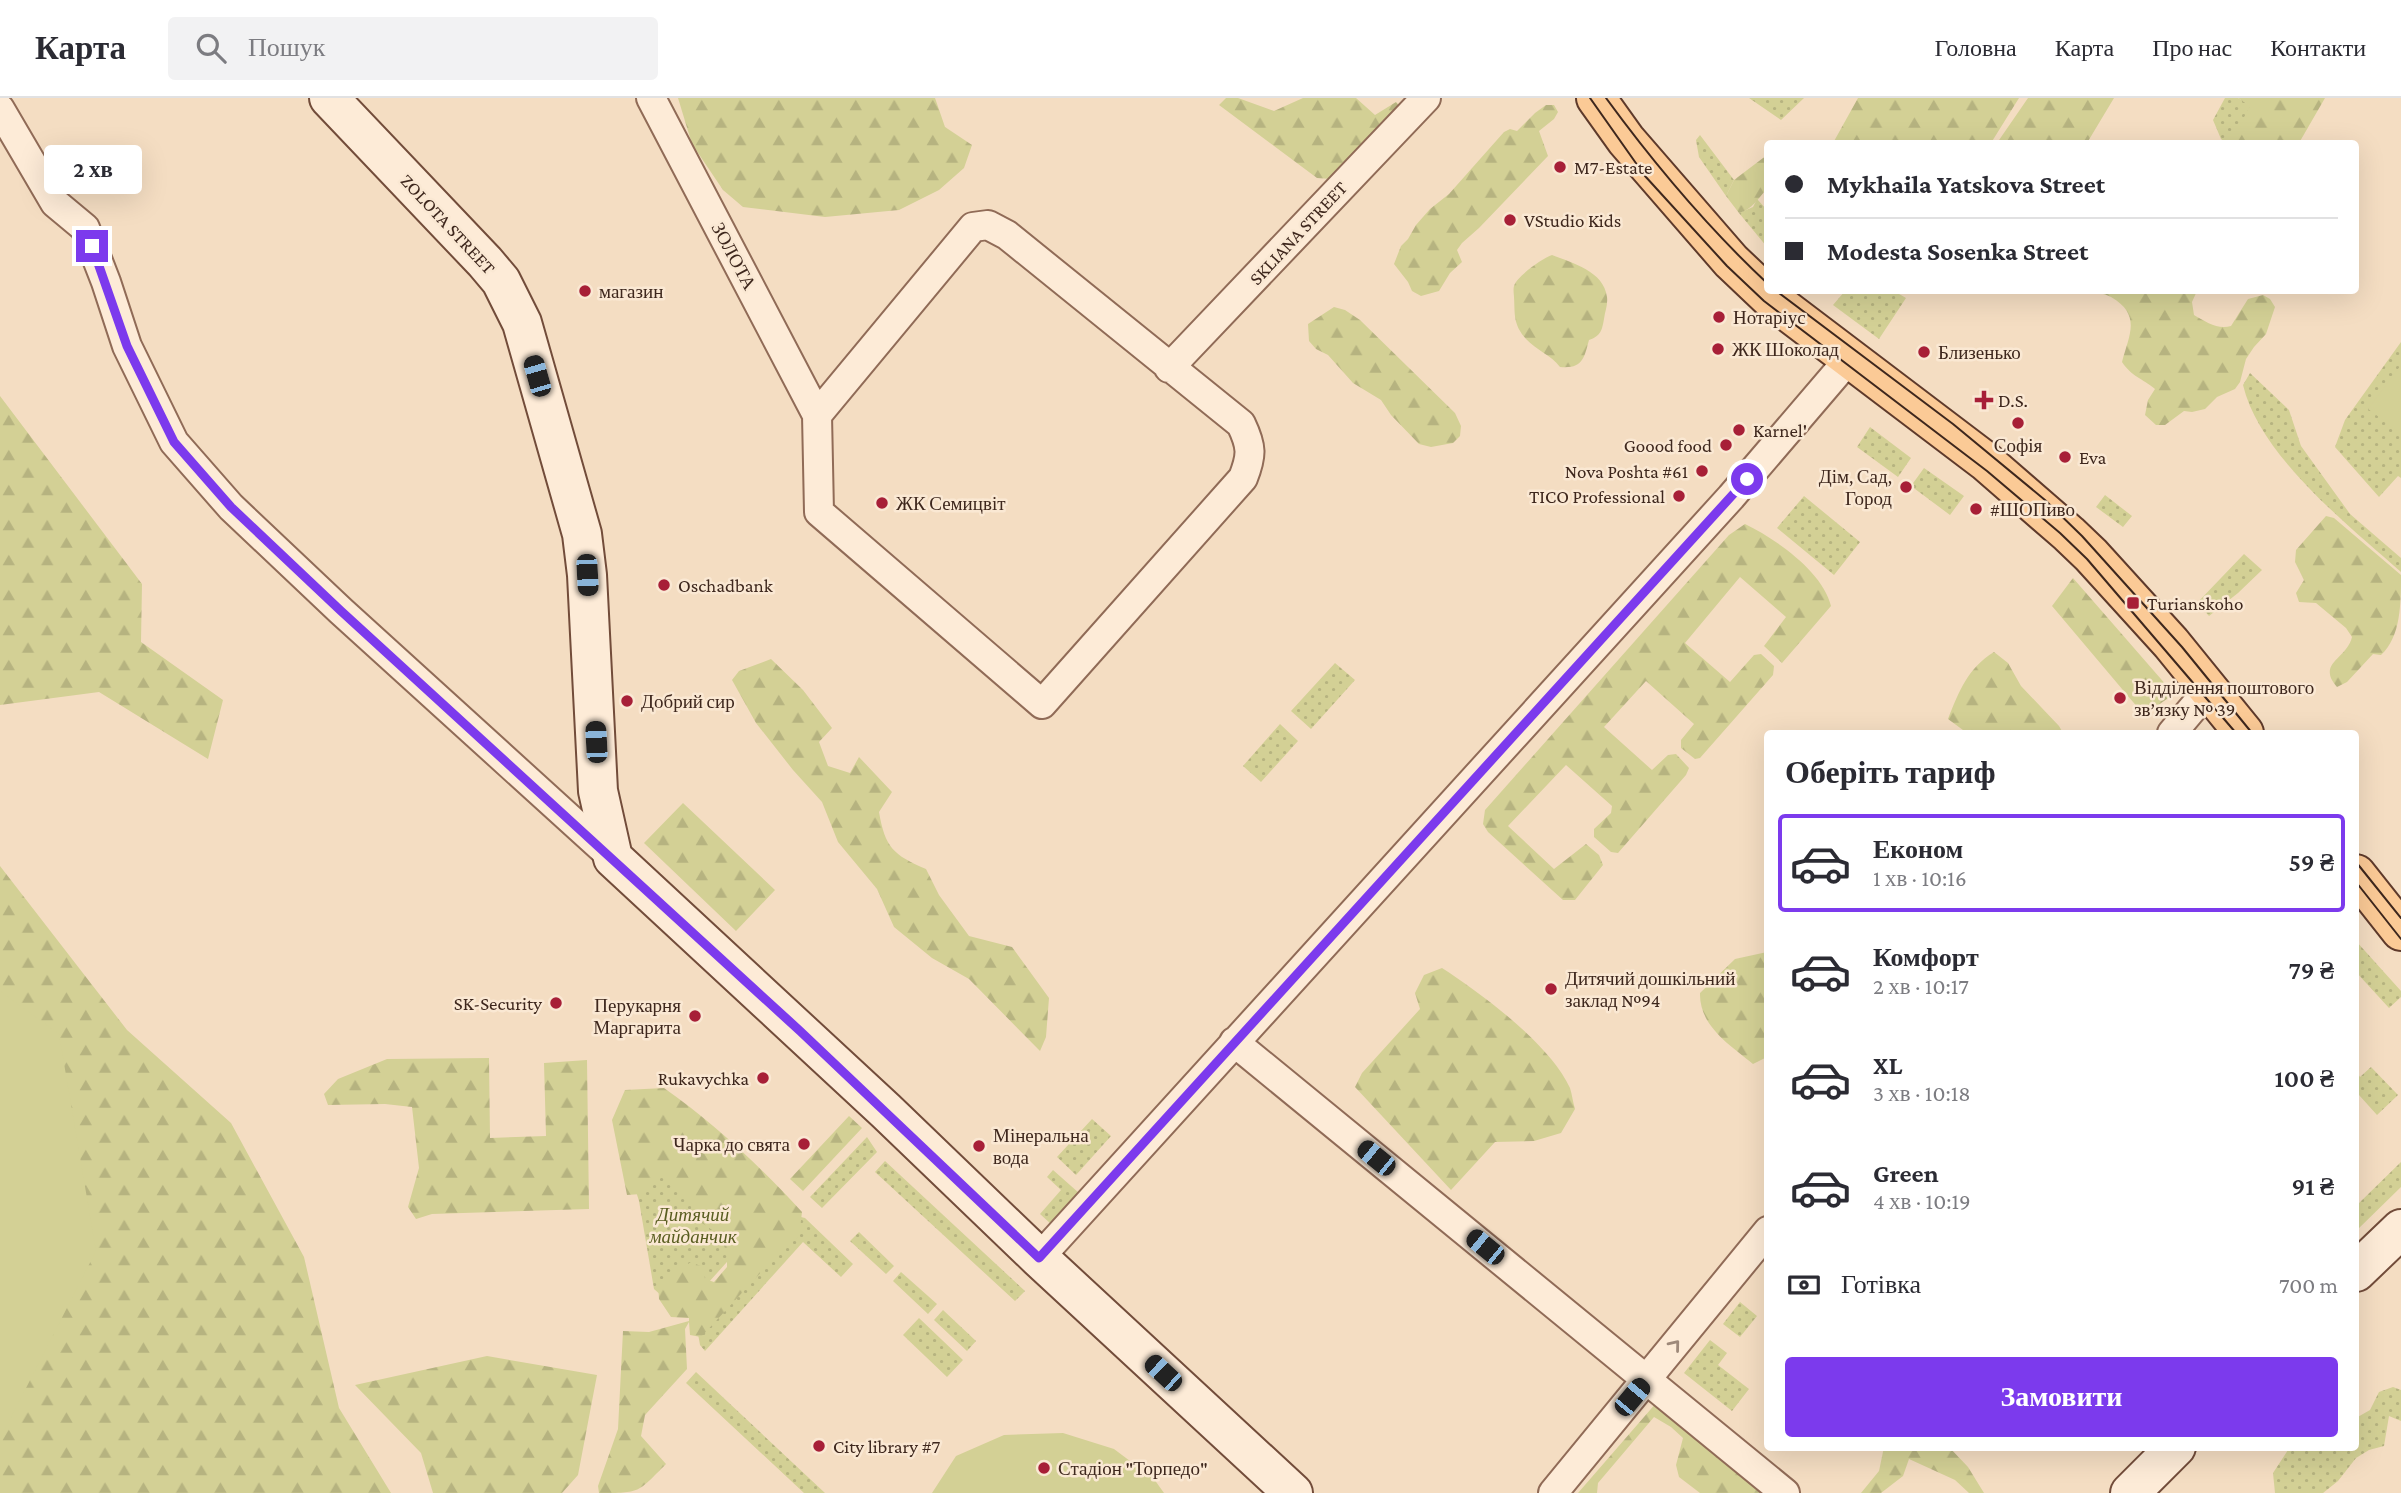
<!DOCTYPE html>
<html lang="uk">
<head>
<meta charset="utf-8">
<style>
  :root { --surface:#fff; --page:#f2f2f3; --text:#2b2b33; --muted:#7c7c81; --line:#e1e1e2; --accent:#7c3aed }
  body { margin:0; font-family:"Crimson Pro",serif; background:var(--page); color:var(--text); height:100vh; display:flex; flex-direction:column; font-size:26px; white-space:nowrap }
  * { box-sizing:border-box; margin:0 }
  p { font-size:23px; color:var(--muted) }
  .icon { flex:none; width:38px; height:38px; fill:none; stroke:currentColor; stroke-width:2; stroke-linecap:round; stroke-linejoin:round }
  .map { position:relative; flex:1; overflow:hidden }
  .drawer { position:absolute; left:1764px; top:632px; width:595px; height:721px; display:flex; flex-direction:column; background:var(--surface); border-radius:7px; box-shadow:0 7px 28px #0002 }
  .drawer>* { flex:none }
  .top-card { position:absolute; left:1764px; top:42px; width:595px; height:154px; border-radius:7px; box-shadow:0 7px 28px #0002; display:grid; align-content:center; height:154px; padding:0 21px; background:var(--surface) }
  .end { position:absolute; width:32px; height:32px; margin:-16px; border:9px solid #7c3aed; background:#fff; box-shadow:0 0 0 4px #fff }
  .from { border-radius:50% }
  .bubble { position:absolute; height:49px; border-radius:7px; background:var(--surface); box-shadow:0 7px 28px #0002; font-size:23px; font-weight:600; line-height:49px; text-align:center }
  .car { position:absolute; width:21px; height:42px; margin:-21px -10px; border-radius:9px; box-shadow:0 0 5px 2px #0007; background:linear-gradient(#222 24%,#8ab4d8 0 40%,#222 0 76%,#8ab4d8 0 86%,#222 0) }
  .top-card b { display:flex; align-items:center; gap:24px; height:66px; font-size:26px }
  .top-card b+b { border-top:2px solid var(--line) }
  .top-card i { width:18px; height:18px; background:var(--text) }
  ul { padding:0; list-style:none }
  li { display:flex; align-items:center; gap:21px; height:98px; margin:0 14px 10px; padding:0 7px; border:4px solid transparent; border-radius:7px }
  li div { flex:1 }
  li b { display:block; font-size:26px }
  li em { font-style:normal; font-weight:600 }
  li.selected { border-color:var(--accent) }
  li>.icon { width:63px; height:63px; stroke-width:1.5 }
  h2 { padding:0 21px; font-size:32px; line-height:84px }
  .pay { display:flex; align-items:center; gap:18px; height:77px; padding:0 21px; font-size:26px }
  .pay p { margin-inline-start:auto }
  .cta { display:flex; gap:14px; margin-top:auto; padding:14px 21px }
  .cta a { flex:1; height:80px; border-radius:7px; background:var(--accent); color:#fff; font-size:28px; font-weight:600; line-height:80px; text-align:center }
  header { display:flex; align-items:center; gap:42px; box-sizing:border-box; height:98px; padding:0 35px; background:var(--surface); border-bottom:2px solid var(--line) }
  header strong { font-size:33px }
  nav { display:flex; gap:38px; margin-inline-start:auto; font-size:24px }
  .search { width:490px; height:63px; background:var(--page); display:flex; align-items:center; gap:18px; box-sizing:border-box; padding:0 24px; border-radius:7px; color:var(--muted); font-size:26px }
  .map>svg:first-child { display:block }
  .grass { fill:url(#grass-dots) }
  .forest { fill:url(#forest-firs) }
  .pitch { fill:#d3d095 }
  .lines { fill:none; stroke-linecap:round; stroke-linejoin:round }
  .street-casing { stroke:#906b57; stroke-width:32 }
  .secondary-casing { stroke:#724c3a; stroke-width:42 }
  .primary-casing { stroke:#5e3a2b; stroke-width:42 }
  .street { stroke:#fdebd7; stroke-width:28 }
  .secondary { stroke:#fdebd7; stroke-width:38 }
  .primary { stroke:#fbca96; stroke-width:38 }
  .tram { stroke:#3e271d; stroke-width:2 }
  .oneway { stroke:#9e897a }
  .route { stroke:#7c3aed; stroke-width:9 }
  .poi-dot { fill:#a71f37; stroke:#fae8d3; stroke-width:2.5 }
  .labels { text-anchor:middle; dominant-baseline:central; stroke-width:5; stroke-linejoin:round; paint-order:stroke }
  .poi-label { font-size:19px; fill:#3e271d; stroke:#fae8d3; text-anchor:start }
  .street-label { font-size:19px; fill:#3e271d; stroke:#fae8d3 }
  .park-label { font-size:19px; font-style:italic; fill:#595d20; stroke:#fae8d3 }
</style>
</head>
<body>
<header>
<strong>Карта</strong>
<div class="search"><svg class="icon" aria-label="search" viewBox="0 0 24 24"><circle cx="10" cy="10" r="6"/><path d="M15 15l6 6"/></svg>Пошук</div>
<nav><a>Головна</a><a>Карта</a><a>Про нас</a><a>Контакти</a></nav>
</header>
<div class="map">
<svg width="2401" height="1395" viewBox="0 0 2401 1395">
  <defs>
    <pattern id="grass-dots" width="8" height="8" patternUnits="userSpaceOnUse" patternTransform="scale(1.75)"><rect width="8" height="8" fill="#d3d095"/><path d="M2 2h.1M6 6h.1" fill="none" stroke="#b6b380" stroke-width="1.8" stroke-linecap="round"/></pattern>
    <pattern id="forest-firs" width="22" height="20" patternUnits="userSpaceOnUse" patternTransform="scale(1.75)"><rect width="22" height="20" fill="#d3d095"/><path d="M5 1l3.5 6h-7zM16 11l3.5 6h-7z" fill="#b6b380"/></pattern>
  </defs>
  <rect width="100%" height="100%" fill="#f4ddc2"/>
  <path class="grass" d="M 1749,0 L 1804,0 L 1781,22 Z
    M 2225,0 L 2238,0 L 2265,16 L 2226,45 L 2221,41 L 2213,22 Z
    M 1700,37 L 1734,82 L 1726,98 L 1699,59 L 1696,42 Z
    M 1757,101 L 1767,112 L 1767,149 L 1739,115 L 1753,109 Z
    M 1884,192 L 1894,193 L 1906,200 L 1879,241 L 1833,207 L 1845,193 Z
    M 2401,244 L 2401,380 L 2398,378 L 2379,399 L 2335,349 L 2345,322 Z
    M 2250,275 L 2289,312 L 2301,348 L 2350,416 L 2401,460 L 2401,474 C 2348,427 2260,358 2243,287 Z
    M 1870,329 L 1911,360 L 1898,379 L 1857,349 Z
    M 1924,370 L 1964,398 L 1950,417 L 1911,388 Z
    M 2105,397 L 2132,418 L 2123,429 L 2096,409 Z
    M 1804,398 L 1860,444 L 1834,477 L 1777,430 Z
    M 2244,456 L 2262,472 L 2238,495 L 2209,518 L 2197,505 Z
    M 1335,565 L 1355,582 L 1311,631 L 1291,613 Z
    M 1280,626 L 1298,643 L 1261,684 L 1243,668 Z
    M 2356,843 L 2401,893 L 2401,899 L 2389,910 L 2356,874 Z
    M 2371,969 L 2398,997 L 2377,1017 L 2359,997 L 2356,1000 L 2356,973 L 2360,979 Z
    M 1092,1021 L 1111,1038 L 1076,1077 L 1057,1059 Z
    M 655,1023 L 763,1124 L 681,1215 L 654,1191 L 639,1103 L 627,1065 Z
    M 867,1039 L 877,1054 L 822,1110 L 810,1099 Z
    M 885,1063 L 1025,1193 L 1015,1203 L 875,1074 Z
    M 2401,1064 L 2401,1089 L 2356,1133 L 2356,1108 Z
    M 1053,1072 L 1079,1095 L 1051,1126 L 1040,1116 L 1061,1092 L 1047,1079 Z
    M 797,1118 L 805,1120 L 853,1166 L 841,1179 L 803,1144 L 705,1253 L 700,1247 L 698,1236 Z
    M 859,1134 L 894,1168 L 886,1176 L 850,1143 Z
    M 901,1174 L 937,1206 L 928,1216 L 893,1183 Z
    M 1740,1204 L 1757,1218 L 1740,1239 L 1723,1226 Z
    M 943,1212 L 976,1243 L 967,1253 L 934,1222 Z
    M 919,1220 L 963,1262 L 947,1279 L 903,1237 Z
    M 1710,1242 L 1727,1255 L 1718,1267 L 1749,1291 L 1732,1313 L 1684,1275 Z
    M 696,1274 L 825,1395 L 804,1395 L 686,1285 Z
    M 2393,1289 L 2401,1292 L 2401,1323 L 2389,1318 L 2384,1348 L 2369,1352 L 2356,1360 L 2338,1383 L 2323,1395 L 2275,1395 L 2273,1375 L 2290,1349 L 2356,1349 L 2356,1320 L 2370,1312 L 2379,1294 Z"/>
  <path class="forest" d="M 678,0 L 935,0 L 945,29 L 972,47 L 964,70 L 939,92 L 899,112 L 825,119 L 743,109 L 723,92 L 692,46 Z
    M 1226,0 L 1238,0 L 1274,13 L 1303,0 L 1356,0 L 1375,17 L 1396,4 L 1402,10 L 1331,81 L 1317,80 L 1219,7 Z
    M 1858,0 L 2019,0 L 1991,45 L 1833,45 Z
    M 2028,0 L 2114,0 L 2087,45 L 1997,45 Z
    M 2238,0 L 2325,0 L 2299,45 L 2224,45 L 2242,23 L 2250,8 Z
    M 1546,7 L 1554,7 L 1558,14 L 1554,21 L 1539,33 L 1548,58 L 1479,130 L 1462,145 L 1457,152 L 1462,164 L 1450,175 L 1439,193 L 1421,198 L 1412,193 L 1408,184 L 1394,166 L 1401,148 L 1408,141 L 1416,127 L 1430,111 L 1449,96 L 1504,34 L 1510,31 L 1517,33 L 1535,15 Z
    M 1767,57 L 1767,91 C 1757,101 1753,111 1739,115 L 1726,98 L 1734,82 Z
    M 1552,157 C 1572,165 1604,173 1607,199 C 1608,207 1605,213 1604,221 C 1602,232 1601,238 1589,242 C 1584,260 1583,271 1560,269 C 1551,257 1536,252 1526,241 C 1513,226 1515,217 1514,199 C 1514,197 1513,191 1514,188 C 1517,178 1543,160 1552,157 Z
    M 2095,193 L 2132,193 L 2137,196 L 2143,193 L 2197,193 L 2192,204 L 2194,217 C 2206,224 2218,232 2231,228 L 2248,201 L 2263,197 L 2270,201 L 2275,209 L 2266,236 L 2254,249 L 2246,261 L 2240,284 L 2235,291 L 2217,299 L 2205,311 L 2192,314 L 2184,313 L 2165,327 L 2156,327 L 2145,317 L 2148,302 L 2155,291 C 2142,280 2132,279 2122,264 C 2129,237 2142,217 2111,199 C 2106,196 2100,196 2095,193 Z
    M 1334,209 L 1345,212 L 1360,222 L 1455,315 L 1461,328 L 1460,338 L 1453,345 L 1431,349 L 1419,346 L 1391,317 L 1381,302 L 1353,285 L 1328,257 L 1316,251 L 1309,243 L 1308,226 Z
    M 0,298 L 142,486 L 141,544 L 223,602 L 208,661 L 99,594 L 0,607 Z
    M 2326,418 L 2334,420 L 2401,477 C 2401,505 2401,539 2381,557 L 2373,556 L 2347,584 L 2337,589 C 2316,565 2347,561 2352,539 L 2346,530 L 2316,505 L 2299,504 L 2296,495 L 2304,482 L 2295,464 L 2296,452 Z
    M 1745,426 C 1776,441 1823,474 1831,508 L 1782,565 L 1764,548 L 1786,519 L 1740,479 L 1685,545 L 1730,584 L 1754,557 L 1761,556 L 1774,568 L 1773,577 L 1700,660 L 1695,661 L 1681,650 L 1681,642 L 1694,626 L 1646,583 L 1604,629 L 1652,672 L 1668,657 L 1676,656 L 1689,670 L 1686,677 L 1618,755 L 1611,754 L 1594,739 L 1594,731 L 1611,715 L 1612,708 L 1566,667 L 1508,728 L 1554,771 L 1586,746 L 1599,757 L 1603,767 L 1575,802 L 1563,802 L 1488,734 L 1483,726 L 1485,712 L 1729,437 Z
    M 2073,480 L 2174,596 L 2144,617 L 2052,508 Z
    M 1994,554 L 2008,565 L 2021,588 L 2059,628 L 2063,635 L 1967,635 L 1948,621 C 1959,593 1968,570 1994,554 Z
    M 771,561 L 803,592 L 832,630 L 819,644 L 828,668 L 850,675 L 859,659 L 892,694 L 879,714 C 885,749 893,757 926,771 L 939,797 L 969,838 L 1012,849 L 1049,900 L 1046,939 L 1040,953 L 969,881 L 932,860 L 894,829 L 877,791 L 838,744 L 822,704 L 793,672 L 756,625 L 732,582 L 739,573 Z
    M 683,705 L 775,792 L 736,833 L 644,745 Z
    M 0,768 L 127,932 L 231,1025 L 304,1159 L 339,1310 L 391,1395 L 0,1395 Z
    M 1767,854 L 1767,959 L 1753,966 C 1730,947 1699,928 1700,895 L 1735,861 Z
    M 1442,870 C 1482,896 1550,946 1570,990 C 1572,996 1573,1005 1575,1011 L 1561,1035 L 1534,1043 L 1495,1044 L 1451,1092 L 1355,989 L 1362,975 L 1420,911 L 1415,895 L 1424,877 Z
    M 489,960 L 490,1040 L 546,1038 L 544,965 L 587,962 L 589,1111 L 432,1116 L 416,1121 L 408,1109 L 419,1070 L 412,1009 L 385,1006 L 328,1007 L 324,996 L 338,981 L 387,961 Z
    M 664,990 C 714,1025 761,1069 802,1114 L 799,1138 L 777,1157 L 701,1239 L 690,1237 L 689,1224 L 685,1231 L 687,1271 L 645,1317 L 641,1338 L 666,1366 C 637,1395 641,1395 599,1395 L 598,1388 L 618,1331 L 623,1233 L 649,1234 L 689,1223 L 689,1220 L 671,1219 L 659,1201 L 658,1186 L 691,1164 L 703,1169 L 705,1181 L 714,1184 L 727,1169 L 727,1157 L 721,1138 L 696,1121 L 685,1093 L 662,1076 L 641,1096 L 627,1097 L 612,1022 L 625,992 Z
    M 849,1018 L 862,1030 L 803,1093 L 790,1081 Z
    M 487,1258 L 597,1277 L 578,1377 L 562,1395 L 433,1395 L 421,1355 L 355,1287 Z
    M 1657,1304 L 1770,1395 L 1700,1395 L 1679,1379 L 1676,1367 L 1683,1340 L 1671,1329 L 1654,1319 L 1598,1385 L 1597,1395 L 1578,1395 Z
    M 1884,1349 L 1949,1349 L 1968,1369 L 1984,1395 L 1969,1395 L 1955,1382 L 1909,1361 L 1903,1378 L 1881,1395 L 1861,1395 L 1879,1373 Z"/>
  <path class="pitch" d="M 2401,267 L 2401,330 L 2398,333 L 2368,311 Z
    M 0,893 L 59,936 L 96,1153 L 0,1341 Z
    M 1063,1335 L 1114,1351 L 1154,1381 L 1164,1395 L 932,1395 L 956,1358 L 1004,1337 Z"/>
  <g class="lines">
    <g class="street-casing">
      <path id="street" d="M 651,0 L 817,317
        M 0,11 L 55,105 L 85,130 L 106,184 L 127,248 L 174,344 L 231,409 L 341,513 L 613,760
        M 988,127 L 1007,137 L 1241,326 C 1252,349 1252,357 1243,380 L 1042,606 L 819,414 L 817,317 L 973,129 Z
        M 1169,270 L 1426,0
        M 2172,635 L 2209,591
        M 1234,944 L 1785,1395
        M 1039,1160 L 1731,399 L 1849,261
        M 1553,1395 L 1768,1133"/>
    </g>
    <g class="secondary-casing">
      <path id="secondary" d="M 329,0 L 485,164 L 501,183 L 522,225 L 582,436 L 587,477 L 598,693 L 613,760 L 886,1013 L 1039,1160 L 1293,1395
        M 2356,1174 L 2401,1131
        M 2130,1395 L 2176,1349"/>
    </g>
    <g class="primary-casing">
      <path id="primary" d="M 1596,0 L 1626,42 L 1731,163 L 1770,200 L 1985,363 L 2069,436 L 2091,457 L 2171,545 L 2244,635
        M 2356,776 L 2401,833"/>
    </g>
    <use href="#street" class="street"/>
    <use href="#secondary" class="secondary"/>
    <use href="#primary" class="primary"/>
    <path class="tram" d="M 1590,0 L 1645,78 L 1727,168 L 1764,203 L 1987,373 L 2060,435 L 2087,461 L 2236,635
      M 1606,0 C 1655,67 1707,129 1768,186
      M 1775,192 L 1953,326 L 2045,402 L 2082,438 L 2182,549 L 2252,635
      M 2356,764 L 2401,820
      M 2356,784 L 2401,841"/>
  </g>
  <defs><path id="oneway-chevron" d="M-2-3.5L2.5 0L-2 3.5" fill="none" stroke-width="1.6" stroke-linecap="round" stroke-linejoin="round" transform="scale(1.75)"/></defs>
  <use class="oneway" href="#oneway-chevron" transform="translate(1675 1247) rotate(-51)"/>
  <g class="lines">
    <path class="route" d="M 92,148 L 127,248 L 174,344 L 231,409 L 341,513 L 800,933 L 1039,1160 L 1747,381"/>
  </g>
  <g class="poi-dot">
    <circle cx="1560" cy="69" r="7"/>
    <circle cx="1510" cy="122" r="7"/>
    <circle cx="585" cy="193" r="7"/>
    <circle cx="1719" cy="219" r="7"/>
    <circle cx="1718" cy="251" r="7"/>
    <circle cx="1924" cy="254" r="7"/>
    <path d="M1980.5 291.5h7v7h7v7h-7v7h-7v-7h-7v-7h7z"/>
    <circle cx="2018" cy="325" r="7"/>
    <circle cx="1739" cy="332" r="7"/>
    <circle cx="1726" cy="347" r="7"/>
    <circle cx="2065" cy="359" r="7"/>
    <circle cx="1702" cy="373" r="7"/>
    <circle cx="1906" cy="389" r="7"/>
    <circle cx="1679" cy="398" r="7"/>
    <circle cx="882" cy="405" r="7"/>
    <circle cx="1976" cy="411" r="7"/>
    <circle cx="664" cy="487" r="7"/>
    <rect x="2126" y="498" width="14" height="14" rx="3.5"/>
    <circle cx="2120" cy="600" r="7"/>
    <circle cx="627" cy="603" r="7"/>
    <circle cx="1551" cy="891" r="7"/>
    <circle cx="556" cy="905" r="7"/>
    <circle cx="695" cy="918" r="7"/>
    <circle cx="763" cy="980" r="7"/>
    <circle cx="804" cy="1046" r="7"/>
    <circle cx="979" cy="1048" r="7"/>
    <circle cx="819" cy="1348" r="7"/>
    <circle cx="1044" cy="1370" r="7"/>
  </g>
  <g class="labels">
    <g class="poi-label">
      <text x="1574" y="69">M7-Estate</text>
      <text x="1524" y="122">VStudio Kids</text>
      <text x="599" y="193">магазин</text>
      <text x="1733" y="219">Нотаріус</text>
      <text x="1732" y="251">ЖК Шоколад</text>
      <text x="1938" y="254">Близенько</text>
      <text x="1998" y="302">D.S.</text>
      <text x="1753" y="332">Karnel'</text>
      <text x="1712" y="347" text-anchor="end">Goood food</text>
      <text x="2018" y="347" text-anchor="middle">Софія</text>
      <text x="2079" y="359">Eva</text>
      <text x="1688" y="373" text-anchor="end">Nova Poshta #61</text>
      <text x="1892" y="378" text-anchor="end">Дім, Сад,<tspan x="1892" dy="22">Город</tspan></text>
      <text x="1665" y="398" text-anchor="end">TICO Professional</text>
      <text x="896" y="405">ЖК Семицвіт</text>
      <text x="1990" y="411">#ШОПиво</text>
      <text x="678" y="487">Oschadbank</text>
      <text x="2147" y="505">Turianskoho</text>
      <text x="2134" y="589">Відділення поштового<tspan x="2134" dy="22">зв’язку № 39</tspan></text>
      <text x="641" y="603">Добрий сир</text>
      <text x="1565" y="880">Дитячий дошкільний<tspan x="1565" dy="22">заклад №94</tspan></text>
      <text x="542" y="905" text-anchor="end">SK-Security</text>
      <text x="681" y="907" text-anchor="end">Перукарня<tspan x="681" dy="22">Маргарита</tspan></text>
      <text x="749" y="980" text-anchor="end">Rukavychka</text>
      <text x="993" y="1037">Мінеральна<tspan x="993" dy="22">вода</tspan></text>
      <text x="790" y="1046" text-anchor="end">Чарка до свята</text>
      <text x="833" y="1348">City library #7</text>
      <text x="1058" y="1370">Стадіон "Торпедо"</text>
    </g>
    <g class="street-label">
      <text transform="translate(448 126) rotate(47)">ZOLOTA STREET</text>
      <text transform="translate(1298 135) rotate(-47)">SKLIANA STREET</text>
      <text transform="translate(734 158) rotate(62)">ЗОЛОТА</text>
    </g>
    <g class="park-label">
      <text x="693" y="1116">Дитячий<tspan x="693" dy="22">майданчик</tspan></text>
    </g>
  </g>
</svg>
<i class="end from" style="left:1747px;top:381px"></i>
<i class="end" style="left:92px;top:148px"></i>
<div class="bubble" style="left:44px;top:47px;width:98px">2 хв</div>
<i class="car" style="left:537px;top:278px;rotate:344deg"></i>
<i class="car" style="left:587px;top:477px;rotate:177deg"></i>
<i class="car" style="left:596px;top:644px;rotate:357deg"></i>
<i class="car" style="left:1376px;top:1060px;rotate:309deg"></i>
<i class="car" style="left:1485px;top:1149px;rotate:309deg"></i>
<i class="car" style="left:1163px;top:1275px;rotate:313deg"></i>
<i class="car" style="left:1632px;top:1299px;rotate:40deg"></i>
<div class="top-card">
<b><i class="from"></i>Mykhaila Yatskova Street</b>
<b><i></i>Modesta Sosenka Street</b>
</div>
<section class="drawer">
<h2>Оберіть тариф</h2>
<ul>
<li class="selected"><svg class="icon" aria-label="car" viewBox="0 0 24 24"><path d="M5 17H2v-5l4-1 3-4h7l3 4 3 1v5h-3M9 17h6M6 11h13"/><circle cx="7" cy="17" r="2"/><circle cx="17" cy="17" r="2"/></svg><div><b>Економ</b><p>1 хв · 10:16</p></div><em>59 ₴</em></li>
<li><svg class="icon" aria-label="car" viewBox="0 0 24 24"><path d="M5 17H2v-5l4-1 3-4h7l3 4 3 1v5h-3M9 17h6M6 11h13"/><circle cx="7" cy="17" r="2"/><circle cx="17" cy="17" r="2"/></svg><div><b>Комфорт</b><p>2 хв · 10:17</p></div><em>79 ₴</em></li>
<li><svg class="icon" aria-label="car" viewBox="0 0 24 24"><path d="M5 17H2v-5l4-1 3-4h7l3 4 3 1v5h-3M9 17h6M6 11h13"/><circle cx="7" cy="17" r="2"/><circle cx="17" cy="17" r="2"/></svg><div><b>XL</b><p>3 хв · 10:18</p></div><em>100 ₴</em></li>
<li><svg class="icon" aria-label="car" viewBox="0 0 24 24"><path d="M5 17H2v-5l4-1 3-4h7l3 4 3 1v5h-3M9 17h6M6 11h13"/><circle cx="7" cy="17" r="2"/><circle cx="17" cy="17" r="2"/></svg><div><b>Green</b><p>4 хв · 10:19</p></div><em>91 ₴</em></li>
</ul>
<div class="pay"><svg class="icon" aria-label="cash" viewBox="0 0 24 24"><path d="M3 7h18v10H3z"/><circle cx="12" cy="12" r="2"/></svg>Готівка<p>700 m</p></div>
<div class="cta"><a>Замовити</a></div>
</section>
</div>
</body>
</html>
